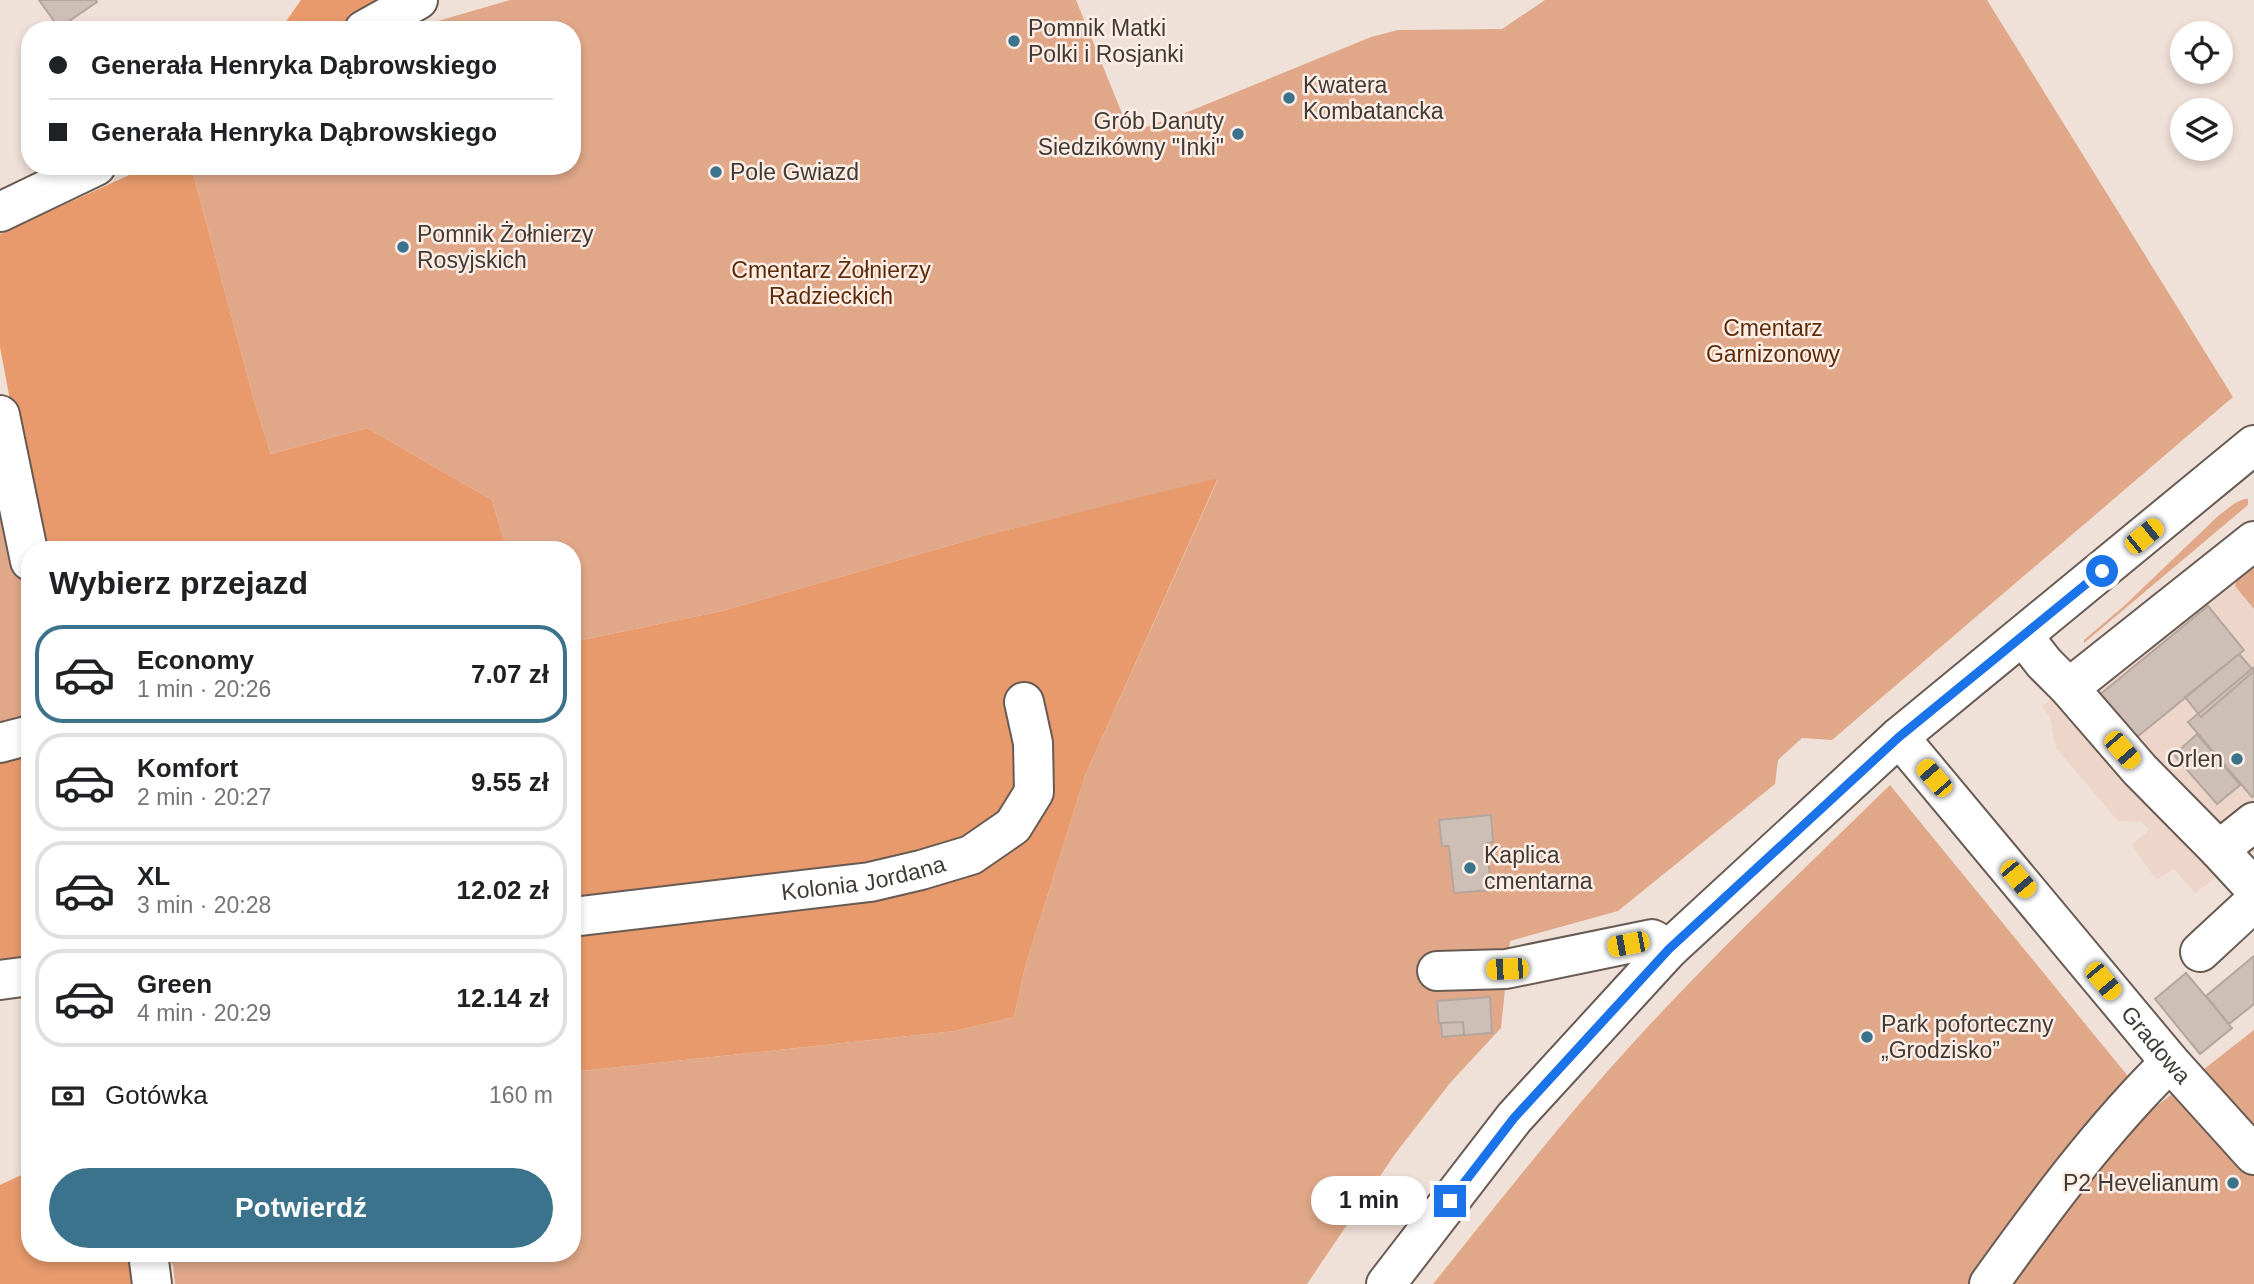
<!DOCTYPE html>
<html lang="pl">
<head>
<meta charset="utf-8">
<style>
  :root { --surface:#fff; --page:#f6f6f6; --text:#202124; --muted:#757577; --line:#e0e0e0; --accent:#3b738d }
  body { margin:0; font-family:Arial,sans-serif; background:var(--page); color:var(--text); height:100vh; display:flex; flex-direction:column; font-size:26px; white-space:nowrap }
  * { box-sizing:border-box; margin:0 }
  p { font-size:23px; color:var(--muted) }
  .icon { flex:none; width:38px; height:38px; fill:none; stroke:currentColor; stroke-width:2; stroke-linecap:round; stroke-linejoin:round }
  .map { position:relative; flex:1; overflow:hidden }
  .panel { position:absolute; left:21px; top:541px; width:560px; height:721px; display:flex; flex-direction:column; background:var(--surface); border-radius:28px; box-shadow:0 4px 10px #0003 }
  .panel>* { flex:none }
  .banner { position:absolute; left:21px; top:21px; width:560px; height:154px; border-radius:28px; box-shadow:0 4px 10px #0003; display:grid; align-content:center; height:154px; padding:0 28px; background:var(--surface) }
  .fabs { position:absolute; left:2170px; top:21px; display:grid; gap:14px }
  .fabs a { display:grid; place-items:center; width:63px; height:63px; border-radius:50%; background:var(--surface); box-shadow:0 4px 10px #0003; font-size:35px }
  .end { position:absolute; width:32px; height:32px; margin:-16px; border:9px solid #1a73e8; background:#fff; box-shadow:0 0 0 4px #fff }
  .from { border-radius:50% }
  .bubble { position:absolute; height:49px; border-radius:24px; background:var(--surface); box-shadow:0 4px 10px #0003; font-size:23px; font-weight:700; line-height:49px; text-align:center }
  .car { position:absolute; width:21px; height:42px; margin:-21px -10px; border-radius:9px; box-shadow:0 0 5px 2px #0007; background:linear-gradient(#f5c518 24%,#345 0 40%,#f5c518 0 76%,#345 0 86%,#f5c518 0) }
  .banner b { display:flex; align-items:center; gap:24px; height:66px; font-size:26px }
  .banner b+b { border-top:2px solid var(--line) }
  .banner i { width:18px; height:18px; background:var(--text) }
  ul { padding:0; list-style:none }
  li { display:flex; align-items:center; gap:21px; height:98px; margin:0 14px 10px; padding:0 14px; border:4px solid var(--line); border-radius:28px }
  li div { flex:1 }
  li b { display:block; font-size:26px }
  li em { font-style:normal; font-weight:700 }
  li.on { border-color:var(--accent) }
  li>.icon { width:63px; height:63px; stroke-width:1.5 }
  h2 { padding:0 28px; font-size:32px; line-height:84px }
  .pay { display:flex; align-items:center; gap:18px; height:77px; padding:0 28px; font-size:26px }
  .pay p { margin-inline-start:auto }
  .action { display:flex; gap:14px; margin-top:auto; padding:14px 28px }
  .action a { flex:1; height:80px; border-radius:42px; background:var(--accent); color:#fff; font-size:28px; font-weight:700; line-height:80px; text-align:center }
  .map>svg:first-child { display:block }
  .built { fill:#edd6c9 }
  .green { fill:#e0a889 }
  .forest { fill:#e89a6c }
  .building { fill:#cebfb6; stroke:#b4a69d; stroke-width:2 }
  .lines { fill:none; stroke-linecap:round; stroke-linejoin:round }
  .minor-casing { stroke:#685b53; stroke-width:42 }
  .minor { stroke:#fff; stroke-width:38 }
  .route { stroke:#1a73e8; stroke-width:9 }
  .poi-dot { fill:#3b738d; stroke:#feeee5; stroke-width:2.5 }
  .labels { text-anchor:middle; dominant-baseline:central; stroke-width:5; stroke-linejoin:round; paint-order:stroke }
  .poi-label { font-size:23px; fill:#413b37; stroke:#feeee5; text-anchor:start }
  .park-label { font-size:23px; fill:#5e2c09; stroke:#feeee5 }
  .street-label { font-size:23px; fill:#413b37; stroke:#feeee5 }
</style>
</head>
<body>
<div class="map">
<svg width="2254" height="1284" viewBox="0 0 2254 1284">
  <rect width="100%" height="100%" fill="#f0e1d8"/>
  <path class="built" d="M 2254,536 L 2254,851 L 2195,893 L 2174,869 L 2156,880 L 2132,845 L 2149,830 L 2142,822 L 2118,821 L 2056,748 L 2050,717 L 2042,707 Z"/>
  <path class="green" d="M 510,0 L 1076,0 L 1130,133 L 1185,113 L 1371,37 L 1398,30 L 1502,29 L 1545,0 L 1987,0 L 2233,397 L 1832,740 L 1802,738 L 1778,760 L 1775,784 L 1618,911 L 1510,941 L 1501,1028 L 1450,1083 L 1395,1154 L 1307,1284 L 175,1284 L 173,1265 L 162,1253 L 572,1253 L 572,1072 L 955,1031 L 1014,1017 L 1025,967 L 1085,776 L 1218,479 L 986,535 L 722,611 L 572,642 L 572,550 L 506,549 L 492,500 L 367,428 L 271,454 L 254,400 L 191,166 L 572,166 L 572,30 L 416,30 L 424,25 Z
    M 0,450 L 30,606 L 30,730 L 0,737 Z
    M 2244,499 L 2248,499 L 2248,505 L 2084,643 L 2084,640 L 2124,606 L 2218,516 L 2235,503 Z
    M 2254,562 L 2254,609 L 2235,586 L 2238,575 Z
    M 1890,785 L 2154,1108 L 2254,1030 L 2254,1284 L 1433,1284 C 1498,1203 1562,1121 1632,1044 C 1714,954 1803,870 1890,785 Z"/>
  <path class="forest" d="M 301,0 L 396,0 L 341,30 L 280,30 Z
    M 149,166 L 191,166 L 254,400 L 271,454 L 367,428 L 492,500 L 506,549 L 38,549 L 0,347 L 0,234 Z
    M 1218,478 L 1085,776 L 1025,967 L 1014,1017 L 955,1031 L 572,1072 L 572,642 L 722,611 L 986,535 Z
    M 30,750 L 30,967 L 0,971 L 0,757 Z
    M 30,1171 L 30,1253 L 136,1253 L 140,1284 L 0,1284 L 0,1185 Z"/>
  <path class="building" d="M 39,0 L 96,0 L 97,2 L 59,28 Z
    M 2208,606 L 2244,650 L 2111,758 L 2075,715 Z
    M 2239,654 L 2254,671 L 2201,717 L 2185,697 Z
    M 2254,667 L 2254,795 L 2252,797 L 2188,722 Z
    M 2197,734 L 2240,785 L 2217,804 L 2174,755 Z
    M 1491,815 L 1493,842 L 1487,843 L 1491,890 L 1454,893 L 1449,846 L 1442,846 L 1439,820 Z
    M 2254,956 L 2254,1004 L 2229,1024 L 2206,996 Z
    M 2186,973 L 2232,1028 L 2200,1054 L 2155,999 Z
    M 1490,997 L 1492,1033 L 1464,1035 L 1463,1022 L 1439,1023 L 1437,1001 Z
    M 1463,1022 L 1464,1035 L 1442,1037 L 1441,1023 Z"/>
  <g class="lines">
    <g class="minor-casing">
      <g id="minor">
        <path d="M 364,30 L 418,0"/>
        <path d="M 0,212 L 96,166"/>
        <path d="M 0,415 L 30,561"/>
        <path d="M 2023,636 L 2044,663 L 2069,688 L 2140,770 L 2219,850 L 2254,822"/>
        <path d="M 2069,688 L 2254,541"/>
        <path id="s1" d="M 1899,737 L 2170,1062 L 2254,1155"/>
        <path d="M 0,743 L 30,735"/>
        <path d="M 2219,850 L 2254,888"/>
        <path id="s2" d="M 572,917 L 870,882 L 921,870 L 971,855 L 1013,826 L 1034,792 L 1033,743 L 1024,702"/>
        <path d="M 2200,952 L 2254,902"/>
        <path d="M 1437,971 L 1506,969 L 1652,939 L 1669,949"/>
        <path d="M 0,980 L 30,976"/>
        <path d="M 148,1253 L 152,1284"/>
        <path d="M 1386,1284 L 1514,1118 L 1669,949 L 1899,737 L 2254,445"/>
        <path d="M 1989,1284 C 2045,1206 2102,1129 2170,1062"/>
      </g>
    </g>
    <use href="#minor" class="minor"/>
  </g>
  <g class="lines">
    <path class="route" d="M 1450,1201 L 1514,1118 L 1669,949 L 1899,737 L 2102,571"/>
  </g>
  <g class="poi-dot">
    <circle cx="1014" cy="41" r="7"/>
    <circle cx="1289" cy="98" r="7"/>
    <circle cx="1238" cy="134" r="7"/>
    <circle cx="716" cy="172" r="7"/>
    <circle cx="403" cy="247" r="7"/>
    <circle cx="2237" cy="759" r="7"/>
    <circle cx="1470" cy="868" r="7"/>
    <circle cx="1867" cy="1037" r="7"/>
    <circle cx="2233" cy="1183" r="7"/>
  </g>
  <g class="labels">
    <g class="poi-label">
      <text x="1028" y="28">Pomnik Matki<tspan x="1028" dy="26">Polki i Rosjanki</tspan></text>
      <text x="1303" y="85">Kwatera<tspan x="1303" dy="26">Kombatancka</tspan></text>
      <text x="1224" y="121" text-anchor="end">Grób Danuty<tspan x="1224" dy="26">Siedzikówny "Inki"</tspan></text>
      <text x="730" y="172">Pole Gwiazd</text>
      <text x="417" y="234">Pomnik Żołnierzy<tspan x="417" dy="26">Rosyjskich</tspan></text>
      <text x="2223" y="759" text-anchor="end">Orlen</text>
      <text x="1484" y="855">Kaplica<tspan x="1484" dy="26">cmentarna</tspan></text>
      <text x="1881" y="1024">Park poforteczny<tspan x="1881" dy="26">„Grodzisko”</tspan></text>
      <text x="2219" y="1183" text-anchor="end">P2 Hevelianum</text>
    </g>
    <g class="park-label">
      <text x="831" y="270">Cmentarz Żołnierzy<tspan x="831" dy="26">Radzieckich</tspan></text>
      <text x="1773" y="328">Cmentarz<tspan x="1773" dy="26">Garnizonowy</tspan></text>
    </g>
    <g class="street-label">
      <text stroke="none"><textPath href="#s2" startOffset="294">Kolonia Jordana</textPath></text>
      <text stroke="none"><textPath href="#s1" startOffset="401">Gradowa</textPath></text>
    </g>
  </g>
</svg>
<div class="fabs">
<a><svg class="icon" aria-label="locate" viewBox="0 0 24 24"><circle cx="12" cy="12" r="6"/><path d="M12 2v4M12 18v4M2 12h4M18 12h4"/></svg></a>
<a><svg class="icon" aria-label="layers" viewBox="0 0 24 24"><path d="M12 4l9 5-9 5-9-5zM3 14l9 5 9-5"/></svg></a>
</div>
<i class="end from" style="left:2102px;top:571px"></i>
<i class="end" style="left:1450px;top:1201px"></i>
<div class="bubble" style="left:1311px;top:1176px;width:116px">1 min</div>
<i class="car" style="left:2144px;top:536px;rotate:51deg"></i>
<i class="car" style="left:2122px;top:750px;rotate:139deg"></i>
<i class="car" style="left:1934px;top:778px;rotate:319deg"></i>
<i class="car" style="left:2018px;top:879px;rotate:140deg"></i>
<i class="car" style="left:1628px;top:944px;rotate:259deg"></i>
<i class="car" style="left:1507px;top:969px;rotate:268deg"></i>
<i class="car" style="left:2103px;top:981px;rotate:140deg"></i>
<div class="banner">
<b><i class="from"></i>Generała Henryka Dąbrowskiego</b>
<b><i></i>Generała Henryka Dąbrowskiego</b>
</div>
<section class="panel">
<h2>Wybierz przejazd</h2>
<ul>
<li class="on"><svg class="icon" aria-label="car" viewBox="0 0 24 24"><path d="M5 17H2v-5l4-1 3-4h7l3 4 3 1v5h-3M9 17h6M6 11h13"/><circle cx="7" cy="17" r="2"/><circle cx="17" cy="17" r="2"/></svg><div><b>Economy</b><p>1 min · 20:26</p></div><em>7.07 zł</em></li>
<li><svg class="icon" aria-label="car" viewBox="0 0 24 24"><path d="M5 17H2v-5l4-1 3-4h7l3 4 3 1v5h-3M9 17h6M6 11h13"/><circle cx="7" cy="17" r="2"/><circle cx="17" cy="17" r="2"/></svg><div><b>Komfort</b><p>2 min · 20:27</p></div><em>9.55 zł</em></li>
<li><svg class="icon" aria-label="car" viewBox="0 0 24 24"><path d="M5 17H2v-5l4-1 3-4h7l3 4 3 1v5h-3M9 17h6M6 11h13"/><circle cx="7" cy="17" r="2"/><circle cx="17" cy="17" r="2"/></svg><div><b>XL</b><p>3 min · 20:28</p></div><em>12.02 zł</em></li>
<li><svg class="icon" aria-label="car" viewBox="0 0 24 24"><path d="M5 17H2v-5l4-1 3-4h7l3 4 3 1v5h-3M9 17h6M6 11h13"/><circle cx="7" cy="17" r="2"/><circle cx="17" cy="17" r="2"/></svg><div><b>Green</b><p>4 min · 20:29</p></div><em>12.14 zł</em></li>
</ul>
<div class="pay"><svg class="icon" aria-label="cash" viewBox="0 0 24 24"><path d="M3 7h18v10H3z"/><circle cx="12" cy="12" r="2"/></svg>Gotówka<p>160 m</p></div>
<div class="action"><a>Potwierdź</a></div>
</section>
</div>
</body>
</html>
